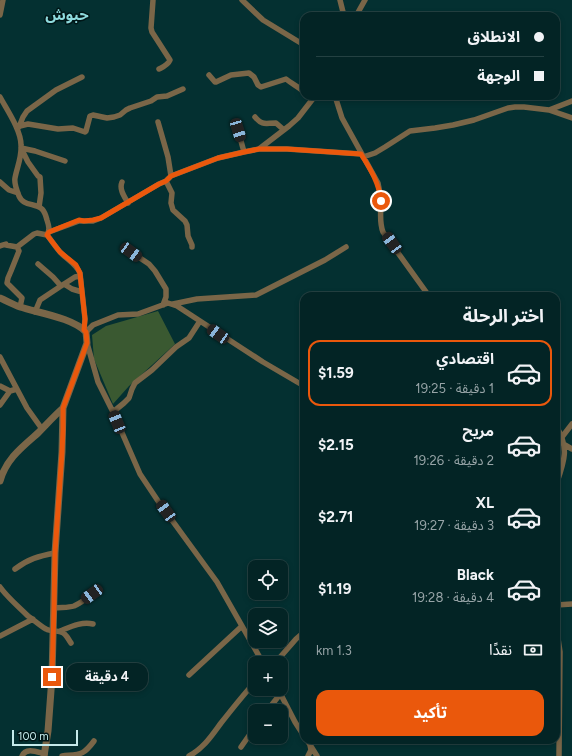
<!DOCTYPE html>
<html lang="ar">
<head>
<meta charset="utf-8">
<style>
  :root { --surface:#032425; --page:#113032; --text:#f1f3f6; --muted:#97a4a7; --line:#244142; --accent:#ea580c }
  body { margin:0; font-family:Figtree,"Noto Sans Arabic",sans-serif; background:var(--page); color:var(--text); direction:rtl; height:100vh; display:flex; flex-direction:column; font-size:15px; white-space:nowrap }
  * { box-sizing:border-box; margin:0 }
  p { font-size:13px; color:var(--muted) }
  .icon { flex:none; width:22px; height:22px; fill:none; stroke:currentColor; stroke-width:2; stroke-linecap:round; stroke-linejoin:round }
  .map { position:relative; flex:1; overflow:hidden; direction:ltr }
  .drawer { position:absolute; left:300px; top:292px; width:260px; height:452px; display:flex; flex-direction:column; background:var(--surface); border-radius:12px; box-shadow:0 2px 6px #0003,0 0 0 1px var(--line); direction:rtl }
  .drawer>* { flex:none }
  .banner { position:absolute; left:300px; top:12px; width:260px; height:88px; border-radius:12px; box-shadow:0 2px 6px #0003,0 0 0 1px var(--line); direction:rtl; display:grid; align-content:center; height:88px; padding:0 16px; background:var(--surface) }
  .buttons { position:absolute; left:248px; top:560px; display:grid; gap:8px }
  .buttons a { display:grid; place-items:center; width:40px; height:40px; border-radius:8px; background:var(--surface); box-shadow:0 2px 6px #0003,0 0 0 1px var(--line); font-size:20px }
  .scale { position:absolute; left:12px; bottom:10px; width:66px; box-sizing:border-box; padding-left:4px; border:2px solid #c5eaeb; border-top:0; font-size:11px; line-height:14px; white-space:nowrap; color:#c5eaeb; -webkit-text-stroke:3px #001617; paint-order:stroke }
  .end { position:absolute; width:18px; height:18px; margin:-9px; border:5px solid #ea580c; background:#fff; box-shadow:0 0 0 2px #fff }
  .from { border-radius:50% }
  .bubble { position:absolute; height:28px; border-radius:12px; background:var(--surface); box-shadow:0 2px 6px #0003,0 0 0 1px var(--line); font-size:13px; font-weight:700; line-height:28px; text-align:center; direction:rtl }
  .car { position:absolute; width:12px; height:24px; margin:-12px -6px; border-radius:5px; box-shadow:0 0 3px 1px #0007; background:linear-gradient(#222 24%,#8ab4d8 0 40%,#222 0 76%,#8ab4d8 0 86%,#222 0) }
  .banner b { display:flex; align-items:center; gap:14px; height:38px; font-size:15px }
  .banner b+b { border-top:1px solid var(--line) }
  .banner i { width:10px; height:10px; background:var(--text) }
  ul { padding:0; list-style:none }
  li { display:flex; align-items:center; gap:12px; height:66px; margin:0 8px 6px; padding:0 8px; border:2px solid transparent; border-radius:12px }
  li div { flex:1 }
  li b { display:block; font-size:15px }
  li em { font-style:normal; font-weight:700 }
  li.current { border-color:var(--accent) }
  li>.icon { width:36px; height:36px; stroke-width:1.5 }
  h2 { padding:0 16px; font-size:18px; line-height:48px }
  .pay { display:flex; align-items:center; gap:10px; height:44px; padding:0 16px; font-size:15px }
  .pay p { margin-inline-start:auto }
  .button { display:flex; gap:8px; margin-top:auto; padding:8px 16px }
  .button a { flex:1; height:46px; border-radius:12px; background:var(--accent); color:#fff; font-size:16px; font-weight:700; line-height:46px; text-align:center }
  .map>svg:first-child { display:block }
  .green { fill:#3a5931 }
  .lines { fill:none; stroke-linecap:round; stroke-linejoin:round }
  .minor { stroke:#7a6648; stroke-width:5.5 }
  .tertiary { stroke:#7a6648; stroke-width:7 }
  .route { stroke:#ea580c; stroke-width:5 }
  .labels { text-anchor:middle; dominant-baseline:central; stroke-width:3; stroke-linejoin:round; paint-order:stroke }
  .district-label { font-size:15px; font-weight:bold; fill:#8edadd; stroke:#001617 }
</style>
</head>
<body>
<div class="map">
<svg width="572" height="756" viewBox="0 0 572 756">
  <rect width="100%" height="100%" fill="#043031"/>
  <path class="green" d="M 158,311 L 175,344 L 129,386 L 113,404 L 94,359 L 92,335 L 106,326 Z"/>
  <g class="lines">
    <path class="minor" d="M 153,0 L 151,28 L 152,32 L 170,60 C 168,65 163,67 159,69
      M 242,0 L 263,20 L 304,45
      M 340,0 L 344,16
      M 0,15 L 3,0
      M 356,16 L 365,0
      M 209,75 L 215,82 L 216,82 L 231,75 L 249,73 L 254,77 L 258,85 L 261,87 L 286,79 C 292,84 299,87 304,92
      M 335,96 L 342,118 L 378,183 C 379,189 381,196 381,202 C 381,213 379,222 383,232 L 429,296
      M 0,97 C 7,110 21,130 21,145 C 22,157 17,167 15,178 C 14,183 17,191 19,196 C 23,206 35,203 42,209 C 45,212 46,216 47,220 C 49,226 50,230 47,235 C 52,241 56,248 62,254 C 68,260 76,264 80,273 L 85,319 L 84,330
      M 549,110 L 572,101
      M 255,117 C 263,126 265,123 276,123 L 284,130
      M 158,122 L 168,157 L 171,176
      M 20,126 L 28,124 L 58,129 L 73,128 L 85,132 L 86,131 L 90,116 L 93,115 L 107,118 L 114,117 L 120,115 L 126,110 L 130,108 L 151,101 L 157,97 L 167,96 L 183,89
      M 19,127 L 23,117 L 27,111 L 56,90 L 82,77
      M 238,130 L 244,152
      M 21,148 L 28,162 L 38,176 L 40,177 L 41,193 L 39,207
      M 21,148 L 35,151 L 65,161
      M 259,149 L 287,149 L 361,154
      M 363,157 L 375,153 L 385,147 L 410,131 L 435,128 L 453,125 L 474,120 L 508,108 L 515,107 L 524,107 L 549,110 L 572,118
      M 166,181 L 172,193 L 171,203 L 173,210 L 185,221 L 187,225 L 188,236 L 192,245 L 192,247
      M 0,182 L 9,190 L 18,193
      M 122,182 C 119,189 124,196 128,203
      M 49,232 L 79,221 L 93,221 L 101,218 L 159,184 L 166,181 L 171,176 L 218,158 L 244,152 L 259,149 L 289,126 L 298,118 L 315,96
      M 0,246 L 6,244 L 6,245 L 17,247 L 34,234 L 37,233 L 47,235
      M 17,247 L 19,251 L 11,271 L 8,278 L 7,283 L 22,298 L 20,307
      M 125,248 L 149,264 L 155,271 L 166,289 L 166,297 L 163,305
      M 38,264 L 53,277 L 61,286
      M 64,284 L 75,277 L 80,276
      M 173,304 L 197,299 L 256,295 L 325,260 L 346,247
      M 35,312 L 40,300 L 64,284 L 72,289 L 82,292
      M 86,332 L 93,325 L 118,315 L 138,314 L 168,303 L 177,306 L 263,362 L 304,386
      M 87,343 L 98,382 L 113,412 L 140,474 L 158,501 L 217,582 L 263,663
      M 0,357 L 27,408 L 42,429
      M 0,386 L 10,391
      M 0,405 L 10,391 L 17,389
      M 113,412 L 124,403 L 129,398 L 132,389 L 135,383 L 152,370 L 176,347 L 189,338 L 200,321
      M 556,426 C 570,448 564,462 556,485
      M 562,437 L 572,424
      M 565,445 L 572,449
      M 15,569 C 28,559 39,556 55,553
      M 0,587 C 8,598 18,606 28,616 C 34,620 40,626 46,629 C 51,632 56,630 61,632 C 66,633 68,639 71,643
      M 556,605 L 572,604
      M 54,608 C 61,607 68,608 74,606 C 83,602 90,595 99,591
      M 556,625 L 560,652 L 559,756
      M 60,631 C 70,627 82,621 93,624
      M 0,636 L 33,619
      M 275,663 L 296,639 L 304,632
      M 189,675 L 242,626
      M 278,689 L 295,722 L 304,736
      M 267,711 L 281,693
      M 307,740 L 317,756
      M 241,747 L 255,727
      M 22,756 C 26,747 37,752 45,754
      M 62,756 C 80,754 83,756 94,741
      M 189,756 C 204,748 212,735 221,723 C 232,709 243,695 255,682
      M 308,756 L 311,750 L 310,745"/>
    <path class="tertiary" d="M 0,298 C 7,301 14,305 20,307 C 39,313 73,318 86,332 L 87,343 L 63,408 L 62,452 L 55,553 L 52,677 L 48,731 L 44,756
      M 0,481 C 6,459 22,447 38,433 C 46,425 54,416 63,408"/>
  </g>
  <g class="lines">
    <path class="route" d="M 52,677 L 54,608 L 55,553 L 62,452 L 63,430 L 63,408 L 87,343 L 86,332 L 84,330 L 85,319 L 80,273 L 76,265 L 60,252 L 47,235 L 49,232 L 79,220 L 84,221 L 93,220 L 101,218 L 159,184 L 166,181 L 171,176 L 218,158 L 244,152 L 259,149 L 287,149 L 361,154 C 371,170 379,183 381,201"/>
  </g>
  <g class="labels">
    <g class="district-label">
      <text x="67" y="15">حبوش</text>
    </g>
  </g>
</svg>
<div class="buttons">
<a><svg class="icon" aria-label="locate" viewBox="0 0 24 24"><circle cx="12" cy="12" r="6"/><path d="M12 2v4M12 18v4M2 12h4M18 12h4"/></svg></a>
<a><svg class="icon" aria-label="layers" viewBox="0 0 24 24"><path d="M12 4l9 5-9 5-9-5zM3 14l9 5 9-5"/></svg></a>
<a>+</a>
<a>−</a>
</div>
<div class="scale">100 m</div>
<i class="end from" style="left:381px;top:201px"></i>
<i class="end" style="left:52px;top:677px"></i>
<div class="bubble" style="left:66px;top:663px;width:82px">4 دقيقة</div>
<i class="car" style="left:238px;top:130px;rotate:163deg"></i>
<i class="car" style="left:392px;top:243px;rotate:324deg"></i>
<i class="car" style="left:131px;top:252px;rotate:126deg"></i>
<i class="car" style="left:218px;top:334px;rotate:305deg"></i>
<i class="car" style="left:117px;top:422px;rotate:338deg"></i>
<i class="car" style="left:166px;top:511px;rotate:324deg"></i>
<i class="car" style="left:92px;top:594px;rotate:234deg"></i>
<div class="banner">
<b><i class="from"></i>الانطلاق</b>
<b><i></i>الوجهة</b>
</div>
<section class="drawer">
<h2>اختر الرحلة</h2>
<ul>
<li class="current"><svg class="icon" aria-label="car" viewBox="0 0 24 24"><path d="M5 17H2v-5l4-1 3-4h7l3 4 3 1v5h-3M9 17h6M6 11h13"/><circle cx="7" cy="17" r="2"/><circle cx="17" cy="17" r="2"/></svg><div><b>اقتصادي</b><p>1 دقيقة · 19:25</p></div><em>$1.59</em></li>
<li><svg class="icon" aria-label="car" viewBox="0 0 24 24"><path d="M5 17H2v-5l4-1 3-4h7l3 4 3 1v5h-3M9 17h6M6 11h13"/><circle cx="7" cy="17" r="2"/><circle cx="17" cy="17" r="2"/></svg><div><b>مريح</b><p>2 دقيقة · 19:26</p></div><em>$2.15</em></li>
<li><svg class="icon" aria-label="car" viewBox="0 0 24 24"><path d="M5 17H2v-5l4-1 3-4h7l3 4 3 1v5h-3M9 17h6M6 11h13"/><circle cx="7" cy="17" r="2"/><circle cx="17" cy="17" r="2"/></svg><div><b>XL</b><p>3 دقيقة · 19:27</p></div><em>$2.71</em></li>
<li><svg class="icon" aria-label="car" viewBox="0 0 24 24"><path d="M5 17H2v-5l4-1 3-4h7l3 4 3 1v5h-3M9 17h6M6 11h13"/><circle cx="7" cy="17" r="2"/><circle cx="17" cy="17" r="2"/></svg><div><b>Black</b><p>4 دقيقة · 19:28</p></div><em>$1.19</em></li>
</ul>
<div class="pay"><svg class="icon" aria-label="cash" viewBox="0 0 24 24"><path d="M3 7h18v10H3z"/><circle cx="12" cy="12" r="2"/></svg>نقدًا<p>1.3 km</p></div>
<div class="button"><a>تأكيد</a></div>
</section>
</div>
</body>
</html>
